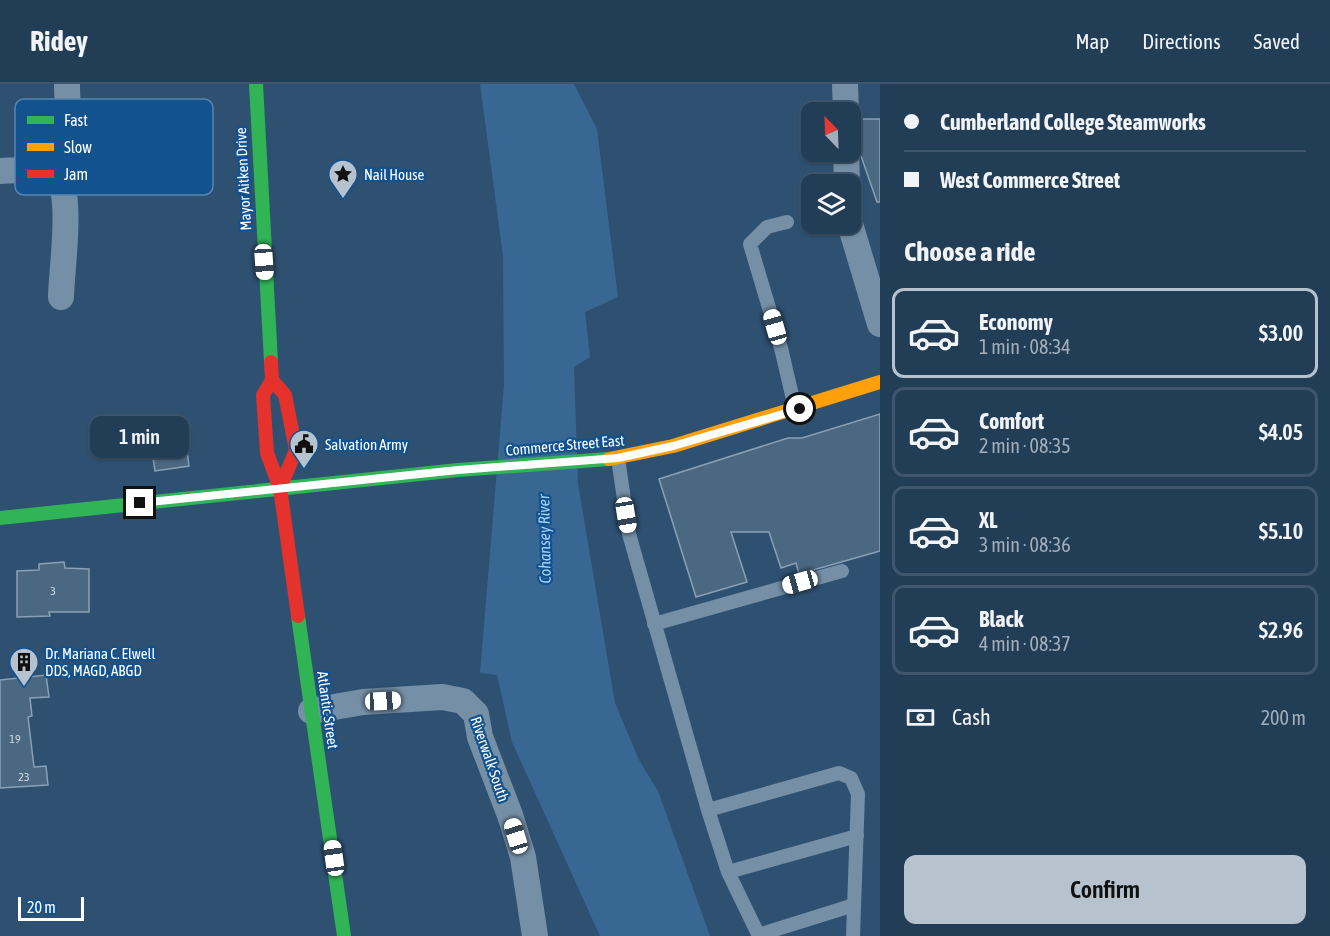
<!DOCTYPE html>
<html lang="en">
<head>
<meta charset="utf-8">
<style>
  :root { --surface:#223d56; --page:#2e4860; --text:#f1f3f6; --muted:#a2aeb9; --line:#3f566c; --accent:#b6c2ce }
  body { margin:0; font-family:"Asap Condensed",sans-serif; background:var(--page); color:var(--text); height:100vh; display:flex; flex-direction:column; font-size:22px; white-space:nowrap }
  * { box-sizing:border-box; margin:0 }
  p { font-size:20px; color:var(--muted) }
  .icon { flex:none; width:33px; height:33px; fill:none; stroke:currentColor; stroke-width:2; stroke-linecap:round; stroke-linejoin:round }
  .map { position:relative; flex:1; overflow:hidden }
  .drawer { display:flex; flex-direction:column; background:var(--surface); width:450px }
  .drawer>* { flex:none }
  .guide { display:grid; align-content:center; height:132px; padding:0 24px; background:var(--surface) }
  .needle { width:39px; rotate:337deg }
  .tools { position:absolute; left:801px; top:18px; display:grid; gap:12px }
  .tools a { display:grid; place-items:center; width:60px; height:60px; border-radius:12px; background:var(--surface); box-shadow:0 2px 4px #0004,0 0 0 2px var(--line); font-size:30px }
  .scale { position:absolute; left:18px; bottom:15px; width:66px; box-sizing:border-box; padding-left:6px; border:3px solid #fff; border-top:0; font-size:16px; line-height:21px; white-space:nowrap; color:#fff; -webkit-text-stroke:4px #11528f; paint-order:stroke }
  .end { position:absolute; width:27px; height:27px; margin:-14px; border:8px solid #fff; background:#111; box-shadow:0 0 0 3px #111 }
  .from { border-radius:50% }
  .bubble { position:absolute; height:42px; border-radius:12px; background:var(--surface); box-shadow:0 2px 4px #0004,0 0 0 2px var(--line); font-size:20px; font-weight:600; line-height:42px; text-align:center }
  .car { position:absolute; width:18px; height:36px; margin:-18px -9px; border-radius:8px; box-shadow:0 0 4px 2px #0007; background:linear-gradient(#fff 24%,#345 0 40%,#fff 0 76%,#345 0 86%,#fff 0) }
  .guide b { display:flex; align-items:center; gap:21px; height:57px; font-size:22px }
  .guide b+b { border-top:2px solid var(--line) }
  .guide i { width:15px; height:15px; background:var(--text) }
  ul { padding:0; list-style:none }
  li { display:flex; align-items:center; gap:18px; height:90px; margin:0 12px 9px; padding:0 12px; border:3px solid var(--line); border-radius:12px }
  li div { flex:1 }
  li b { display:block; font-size:22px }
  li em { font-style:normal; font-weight:600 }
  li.active { border-color:var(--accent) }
  li>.icon { width:54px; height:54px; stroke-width:1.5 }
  h2 { padding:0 24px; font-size:27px; line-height:72px }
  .pay { display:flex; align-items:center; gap:15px; height:66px; padding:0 24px; font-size:22px }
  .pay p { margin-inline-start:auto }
  .button { display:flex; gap:12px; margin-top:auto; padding:12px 24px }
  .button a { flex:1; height:69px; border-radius:12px; background:var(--accent); color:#111; font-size:24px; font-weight:600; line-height:69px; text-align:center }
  header { display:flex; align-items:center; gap:36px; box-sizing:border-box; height:84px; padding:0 30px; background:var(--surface); border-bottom:2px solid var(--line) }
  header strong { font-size:28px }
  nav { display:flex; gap:33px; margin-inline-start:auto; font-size:21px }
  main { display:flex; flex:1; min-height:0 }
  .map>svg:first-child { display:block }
  .water { fill:#386793 }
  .building { fill:#4b6882; stroke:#8aa0b4; stroke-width:1.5 }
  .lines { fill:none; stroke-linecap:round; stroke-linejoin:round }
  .lane { stroke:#758fa6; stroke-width:14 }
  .street { stroke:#758fa6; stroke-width:26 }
  .fast { stroke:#30b455; stroke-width:14 }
  .slow { stroke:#ff9f0a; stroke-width:14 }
  .jam { stroke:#e5322d; stroke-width:14 }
  .route { stroke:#fff; stroke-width:8 }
  .labels { text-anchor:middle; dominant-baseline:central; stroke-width:4.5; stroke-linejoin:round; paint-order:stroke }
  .number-label { font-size:12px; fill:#d2d9e0 }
  .poi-label { font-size:15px; fill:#fff; stroke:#11528f; text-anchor:start }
  .street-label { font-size:15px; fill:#fff; stroke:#11528f }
  .water-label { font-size:16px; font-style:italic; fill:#a7d3f9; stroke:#11528f }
  .key { fill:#11528f; stroke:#5886b1; stroke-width:1.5 }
  .key-label { font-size:16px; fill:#fff }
</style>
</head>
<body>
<header>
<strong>Ridey</strong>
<nav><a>Map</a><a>Directions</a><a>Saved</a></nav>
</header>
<main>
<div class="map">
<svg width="880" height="852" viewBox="0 0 880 852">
  <rect width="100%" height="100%" fill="#2e5172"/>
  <path class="water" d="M 480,0 L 574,0 L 597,45 L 618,213 L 585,228 L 590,273 L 574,283 L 578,400 L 615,619 L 639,676 L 658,707 L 710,852 L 600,852 L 512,658 L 497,591 L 480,589 L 504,301 L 503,172 Z"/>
  <path class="building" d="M 862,35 L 880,35 L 880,118 L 877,118 L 861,72 Z
    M 880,330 L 880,467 L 799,490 L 796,479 L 781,484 L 769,448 L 731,448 L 747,498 L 696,513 L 659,395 L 788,354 L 802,354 Z
    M 184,341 L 189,382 L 155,387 L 149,346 Z
    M 64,478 L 65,484 L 89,485 L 89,528 L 49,528 L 50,532 L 17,533 L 17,487 L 39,486 L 39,480 Z
    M 46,591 L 49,613 L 30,614 L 32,632 L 28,633 L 34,683 L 46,682 L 48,701 L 0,704 L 0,596 Z"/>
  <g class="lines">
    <path class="lane" d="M 809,132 L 812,131
      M 787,138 L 767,143 L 750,160 L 781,264 L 795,324
      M 618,374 L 629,450 L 708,726 L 728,788 L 759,852
      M 654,540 L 842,487
      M 708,726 L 839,689 L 851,694 L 858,710 L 853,852
      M 728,788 L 857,752
      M 758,851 L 854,821"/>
    <path class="street" d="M 845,0 L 846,28
      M 846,68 L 847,100
      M 52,77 C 75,107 62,175 61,213
      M 0,87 C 15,86 38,87 51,77 C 73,61 67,23 67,0
      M 850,140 L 880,240
      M 311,627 L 363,618 L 442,613 L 463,617 L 476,630 L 480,653 L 510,731 L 523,773 L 535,852"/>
    <path class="fast" d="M 256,0 L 271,278
      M 0,434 L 458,386 L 609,375
      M 298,532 L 344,852"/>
    <path class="slow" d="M 609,375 L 673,362 L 880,298"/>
    <path class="jam" d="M 271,278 L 272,296 L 285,311 L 296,366 L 280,404
      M 272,296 L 263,311 L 267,369 L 280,404 L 298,532"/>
  </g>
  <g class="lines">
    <path class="route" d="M 140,419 L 458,386 L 618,374 L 673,362 L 800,325"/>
  </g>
  <defs>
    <g id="sight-pin" transform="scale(1.5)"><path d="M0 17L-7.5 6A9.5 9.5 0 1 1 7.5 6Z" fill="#b6c2ce" stroke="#11528f"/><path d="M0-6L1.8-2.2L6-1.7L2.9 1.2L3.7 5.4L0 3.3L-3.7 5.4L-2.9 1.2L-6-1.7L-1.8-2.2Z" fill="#111"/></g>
    <g id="civic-pin" transform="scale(1.5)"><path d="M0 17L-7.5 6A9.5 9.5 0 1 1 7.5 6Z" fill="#b6c2ce" stroke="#11528f"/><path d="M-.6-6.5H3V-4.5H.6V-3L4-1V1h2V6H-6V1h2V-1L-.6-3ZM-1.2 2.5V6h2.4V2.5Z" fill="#111"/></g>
    <g id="building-pin" transform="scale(1.5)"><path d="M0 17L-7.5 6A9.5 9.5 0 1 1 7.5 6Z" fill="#b6c2ce" stroke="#11528f"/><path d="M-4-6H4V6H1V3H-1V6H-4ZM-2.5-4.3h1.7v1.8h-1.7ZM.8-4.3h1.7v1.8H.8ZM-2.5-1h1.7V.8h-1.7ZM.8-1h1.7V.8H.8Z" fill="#111"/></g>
  </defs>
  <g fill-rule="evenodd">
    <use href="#sight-pin" x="343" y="90"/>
    <use href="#civic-pin" x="304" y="360"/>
    <use href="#building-pin" x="24" y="578"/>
  </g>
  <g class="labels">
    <g class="number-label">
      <text x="53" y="507">3</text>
      <text x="15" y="655">19</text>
      <text x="24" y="693">23</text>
    </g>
    <g class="poi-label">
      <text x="364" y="90">Nail House</text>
      <text x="325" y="360">Salvation Army</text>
      <text x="45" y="569">Dr. Mariana C. Elwell<tspan x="45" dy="17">DDS, MAGD, ABGD</tspan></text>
    </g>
    <g class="street-label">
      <text transform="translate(243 95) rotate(-93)">Mayor Aitken Drive</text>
      <text transform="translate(565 361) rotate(-5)">Commerce Street East</text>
      <text transform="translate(328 626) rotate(82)">Atlantic Street</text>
      <text transform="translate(490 675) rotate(71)">Riverwalk South</text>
    </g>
    <g class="water-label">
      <text transform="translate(544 455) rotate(-91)">Cohansey River</text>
    </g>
  </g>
  <rect x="15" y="15" width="198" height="96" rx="9" class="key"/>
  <rect x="27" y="32" width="27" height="8" fill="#30b455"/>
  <rect x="27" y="59" width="27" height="8" fill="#ff9f0a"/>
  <rect x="27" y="86" width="27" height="8" fill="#e5322d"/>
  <g class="key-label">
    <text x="64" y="42">Fast</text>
    <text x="64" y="69">Slow</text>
    <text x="64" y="96">Jam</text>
  </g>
</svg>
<div class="tools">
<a><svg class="needle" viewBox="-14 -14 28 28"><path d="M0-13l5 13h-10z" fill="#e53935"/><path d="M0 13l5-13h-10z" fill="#a2aeb9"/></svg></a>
<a><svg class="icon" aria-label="layers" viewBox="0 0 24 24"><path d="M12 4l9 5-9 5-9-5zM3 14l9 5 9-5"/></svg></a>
</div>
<div class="scale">20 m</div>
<i class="end from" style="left:800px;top:325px"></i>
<i class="end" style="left:140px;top:419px"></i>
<div class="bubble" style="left:90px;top:332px;width:99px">1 min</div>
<i class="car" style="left:264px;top:178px;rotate:176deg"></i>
<i class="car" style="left:775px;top:243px;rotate:344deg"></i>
<i class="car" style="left:626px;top:431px;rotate:171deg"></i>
<i class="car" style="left:800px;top:498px;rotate:254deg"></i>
<i class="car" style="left:383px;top:617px;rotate:87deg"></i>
<i class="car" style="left:516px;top:752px;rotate:343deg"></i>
<i class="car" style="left:334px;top:774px;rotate:352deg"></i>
</div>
<section class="drawer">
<div class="guide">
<b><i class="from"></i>Cumberland College Steamworks</b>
<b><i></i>West Commerce Street</b>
</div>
<h2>Choose a ride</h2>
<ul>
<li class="active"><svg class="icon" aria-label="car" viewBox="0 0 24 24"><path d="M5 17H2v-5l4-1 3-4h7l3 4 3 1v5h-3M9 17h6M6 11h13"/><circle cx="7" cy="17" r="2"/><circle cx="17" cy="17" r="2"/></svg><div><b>Economy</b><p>1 min · 08:34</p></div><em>$3.00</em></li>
<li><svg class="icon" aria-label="car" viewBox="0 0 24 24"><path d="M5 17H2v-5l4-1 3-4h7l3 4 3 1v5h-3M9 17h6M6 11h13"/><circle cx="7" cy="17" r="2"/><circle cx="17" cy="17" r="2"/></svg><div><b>Comfort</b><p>2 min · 08:35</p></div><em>$4.05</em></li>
<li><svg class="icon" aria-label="car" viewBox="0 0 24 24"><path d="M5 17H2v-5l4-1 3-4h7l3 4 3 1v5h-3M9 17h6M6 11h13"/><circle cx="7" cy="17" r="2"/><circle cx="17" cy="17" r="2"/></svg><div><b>XL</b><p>3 min · 08:36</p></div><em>$5.10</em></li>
<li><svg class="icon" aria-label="car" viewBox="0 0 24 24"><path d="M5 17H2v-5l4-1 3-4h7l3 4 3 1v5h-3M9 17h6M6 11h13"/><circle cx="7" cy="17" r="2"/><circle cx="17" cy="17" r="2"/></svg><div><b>Black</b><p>4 min · 08:37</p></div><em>$2.96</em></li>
</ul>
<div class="pay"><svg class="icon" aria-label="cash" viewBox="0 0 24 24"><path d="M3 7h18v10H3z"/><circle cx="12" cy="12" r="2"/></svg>Cash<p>200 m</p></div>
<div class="button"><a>Confirm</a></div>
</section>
</main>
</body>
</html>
